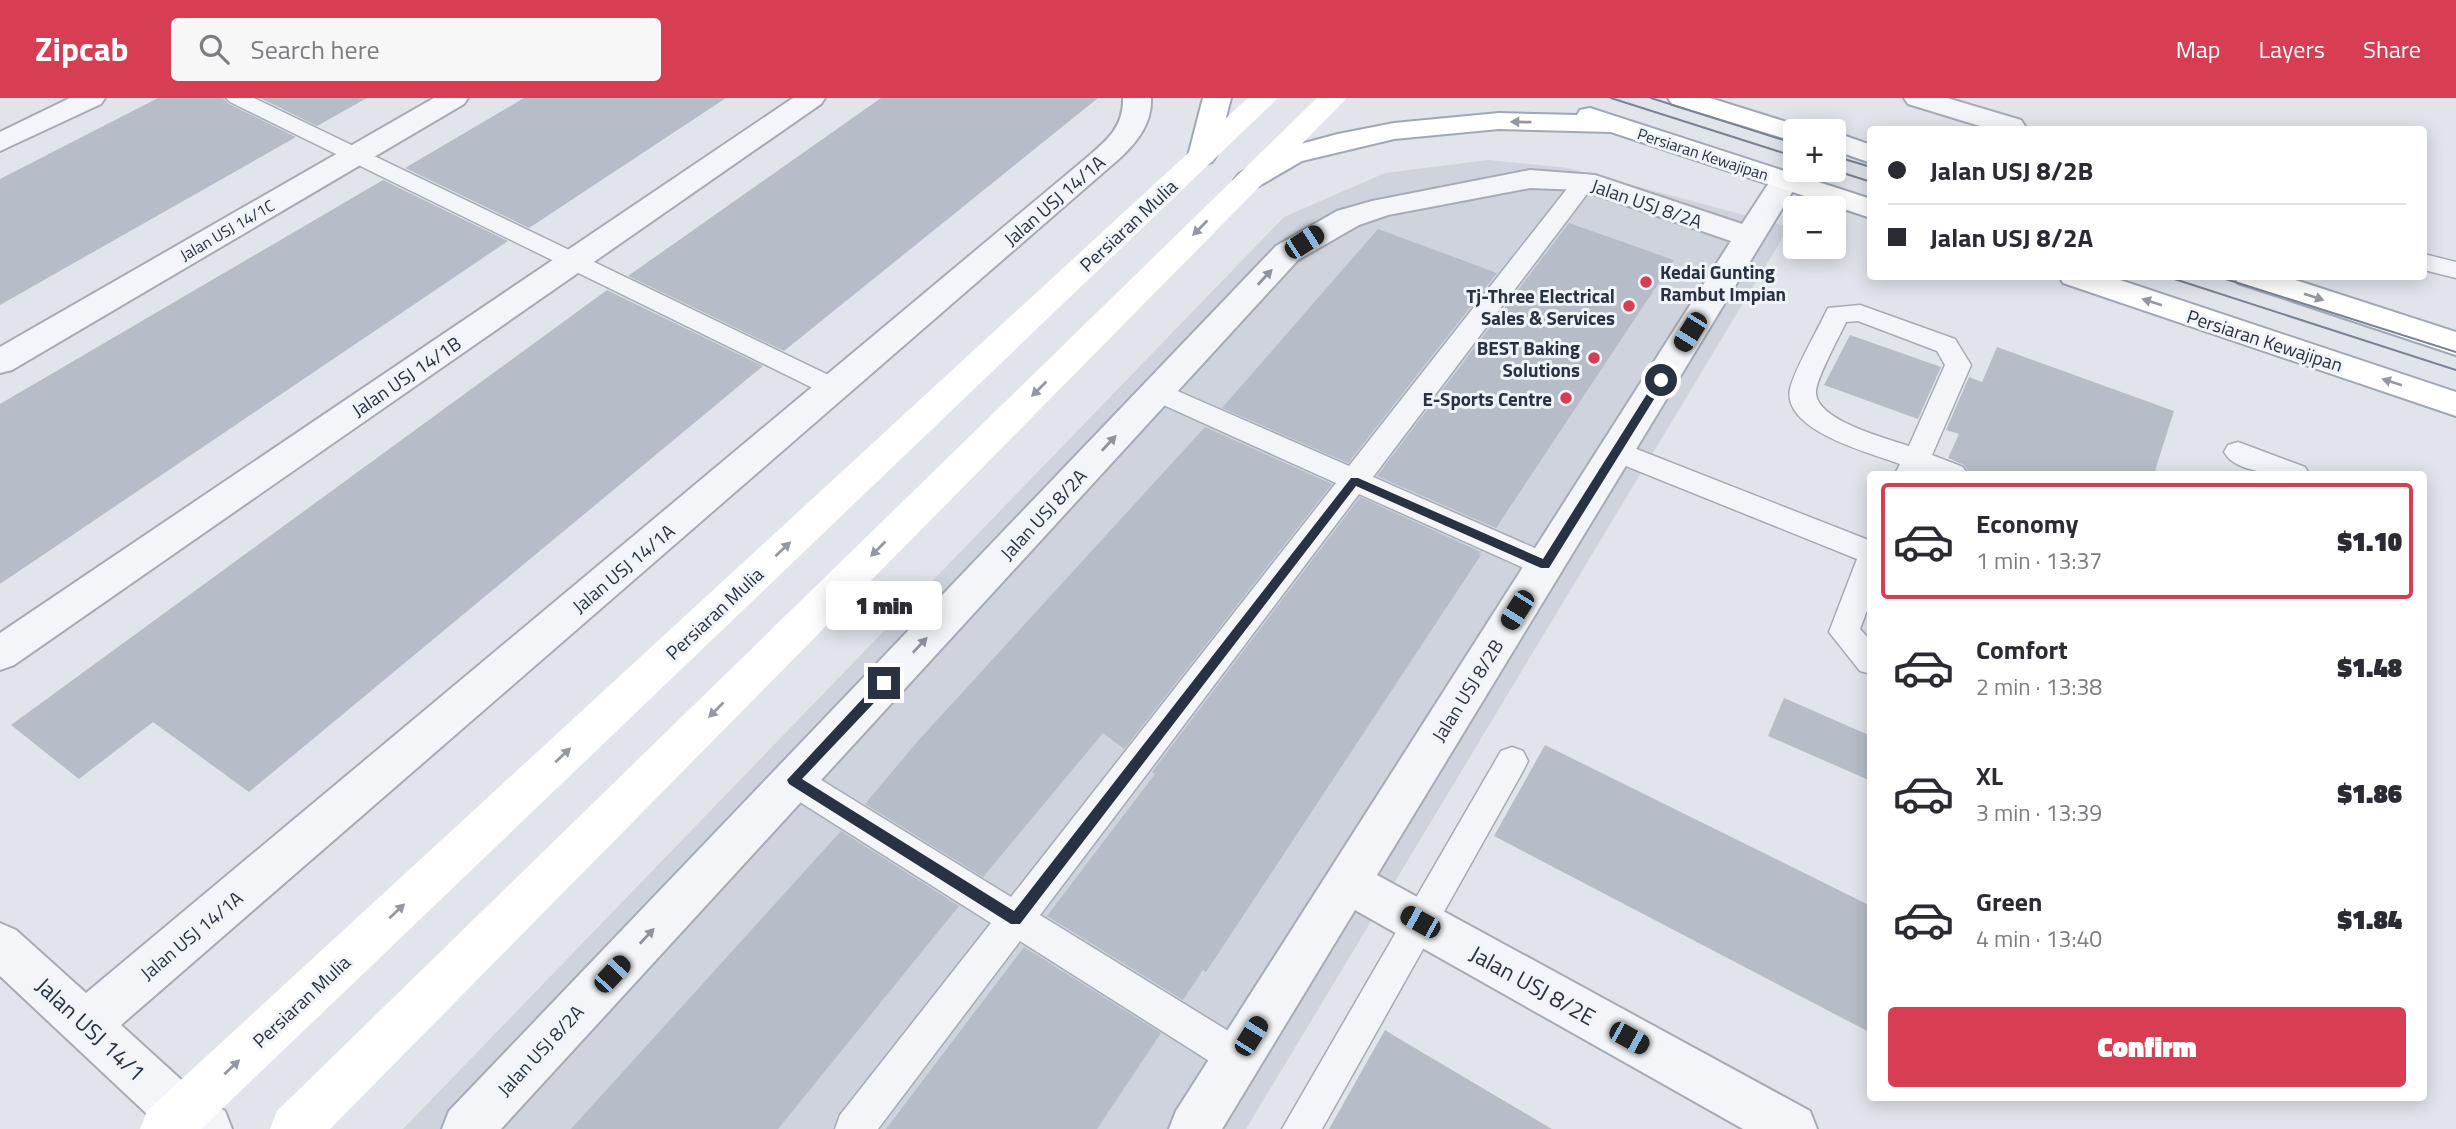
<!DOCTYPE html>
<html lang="en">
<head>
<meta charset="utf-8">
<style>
  :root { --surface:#fff; --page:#f7f7f7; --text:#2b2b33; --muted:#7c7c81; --line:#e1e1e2; --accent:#d73e54 }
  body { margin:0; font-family:"Titillium Web",sans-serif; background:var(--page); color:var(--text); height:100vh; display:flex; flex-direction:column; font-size:26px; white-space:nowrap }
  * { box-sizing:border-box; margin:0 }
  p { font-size:23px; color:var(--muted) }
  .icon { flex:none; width:38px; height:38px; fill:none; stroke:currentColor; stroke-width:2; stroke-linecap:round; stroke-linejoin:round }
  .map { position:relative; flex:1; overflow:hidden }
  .drawer { position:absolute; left:1867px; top:373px; width:560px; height:630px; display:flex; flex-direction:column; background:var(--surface); border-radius:7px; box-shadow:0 4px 18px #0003 }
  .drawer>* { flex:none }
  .guide { position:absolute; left:1867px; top:28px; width:560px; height:154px; border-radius:7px; box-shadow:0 4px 18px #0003; display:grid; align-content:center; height:154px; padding:0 21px; background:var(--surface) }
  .tools { position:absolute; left:1783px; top:21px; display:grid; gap:14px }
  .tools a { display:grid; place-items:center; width:63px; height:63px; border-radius:7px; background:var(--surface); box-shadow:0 4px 18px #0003; font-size:35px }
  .end { position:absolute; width:32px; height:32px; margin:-16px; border:9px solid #283243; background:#fff; box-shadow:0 0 0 4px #fff }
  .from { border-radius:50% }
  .bubble { position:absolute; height:49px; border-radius:7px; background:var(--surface); box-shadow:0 4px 18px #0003; font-size:23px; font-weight:800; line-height:49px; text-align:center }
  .car { position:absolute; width:21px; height:42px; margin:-21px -10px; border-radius:9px; box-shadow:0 0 5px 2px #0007; background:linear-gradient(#222 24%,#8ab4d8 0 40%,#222 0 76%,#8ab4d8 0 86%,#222 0) }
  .guide b { display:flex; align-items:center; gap:24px; height:66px; font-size:26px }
  .guide b+b { border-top:2px solid var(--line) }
  .guide i { width:18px; height:18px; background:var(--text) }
  ul { padding:12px 0 0; list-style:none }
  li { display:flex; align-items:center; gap:21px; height:116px; margin:0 14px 10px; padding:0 7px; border:4px solid transparent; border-radius:7px }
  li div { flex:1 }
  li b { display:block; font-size:26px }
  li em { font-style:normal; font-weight:800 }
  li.selected { border-color:var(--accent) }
  li>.icon { width:63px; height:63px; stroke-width:1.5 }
  .action { display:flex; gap:14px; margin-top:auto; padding:14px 21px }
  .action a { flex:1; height:80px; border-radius:7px; background:var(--accent); color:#fff; font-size:28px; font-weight:800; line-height:80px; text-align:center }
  header { display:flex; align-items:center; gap:42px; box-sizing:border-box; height:98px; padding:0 35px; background:var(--accent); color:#fff }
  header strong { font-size:33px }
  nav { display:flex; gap:38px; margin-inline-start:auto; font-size:24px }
  .search { width:490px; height:63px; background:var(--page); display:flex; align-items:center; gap:18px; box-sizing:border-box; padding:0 24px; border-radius:7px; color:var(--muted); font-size:26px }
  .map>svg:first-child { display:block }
  .built { fill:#ced3dd }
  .building { fill:#b7bdc8 }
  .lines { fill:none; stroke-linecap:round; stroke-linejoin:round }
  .lane-casing { stroke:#a6abb5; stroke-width:3 }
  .street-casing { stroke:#a6abb5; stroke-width:4 }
  .primary-casing { stroke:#9fa8b7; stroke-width:4 }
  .lane { fill:#f4f5f8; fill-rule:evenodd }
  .street { fill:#f4f5f8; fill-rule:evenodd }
  .secondary { fill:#fff; fill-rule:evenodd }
  .primary { fill:#fff; fill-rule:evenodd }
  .tram { stroke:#798395; stroke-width:2 }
  .oneway { fill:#9498a1 }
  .oneway2 { fill:#8e949e }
  .route { fill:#283243 }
  .poi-dot { fill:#d73e54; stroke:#f0f3f8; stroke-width:2.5 }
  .labels { text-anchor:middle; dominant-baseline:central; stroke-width:6; stroke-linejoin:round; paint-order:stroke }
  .far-street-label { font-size:16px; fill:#283243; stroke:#f0f3f8 }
  .street-label { font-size:19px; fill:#283243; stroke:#f0f3f8 }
  .poi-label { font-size:19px; font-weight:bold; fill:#283243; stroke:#f0f3f8; text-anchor:end }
  .near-street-label { font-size:23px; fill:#283243; stroke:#f0f3f8 }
</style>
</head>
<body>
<header>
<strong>Zipcab</strong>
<div class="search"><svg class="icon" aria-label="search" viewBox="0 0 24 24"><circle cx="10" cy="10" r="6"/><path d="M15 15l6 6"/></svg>Search here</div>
<nav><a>Map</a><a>Layers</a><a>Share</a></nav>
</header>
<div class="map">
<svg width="2456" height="1031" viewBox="0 0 2456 1031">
  <rect width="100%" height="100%" fill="#e1e4ea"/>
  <path class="built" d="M 1488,62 L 1568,70 L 1789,129 L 1246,1031 L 403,1031 L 1284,119 L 1385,75 Z"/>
  <path class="building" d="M 158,0 L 223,0 L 229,6 L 296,39 L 0,207 L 0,81 Z
    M 260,0 L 367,0 L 317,28 Z
    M 524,0 L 726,0 L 529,130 L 405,70 Z
    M 881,0 L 1098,0 L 784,253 L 628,178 Z
    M 383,82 L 508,143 L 0,486 L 0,306 Z
    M 1569,125 L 1674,162 L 1496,430 L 1377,378 Z
    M 1378,131 L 1497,175 L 1348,365 L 1222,310 Z
    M 607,192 L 763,268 L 249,694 L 153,624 L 79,681 L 11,627 Z
    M 1850,237 L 1941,269 L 1918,321 L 1824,287 Z
    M 1997,249 L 2174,313 L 2154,376 L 1970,376 L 1964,367 L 1948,360 L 1959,336 L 1946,332 L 1969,279 L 1982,284 Z
    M 1205,329 L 1332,386 L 1124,651 L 1103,635 L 983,779 L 865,706 L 917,644 Z
    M 1360,399 L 1481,454 L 1479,456 L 1481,457 L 1206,874 L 1203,872 L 1183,902 L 1047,818 L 1155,676 L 1152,674 Z
    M 1784,600 L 1871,638 L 1871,683 L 1768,638 Z
    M 1545,647 L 1871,808 L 1871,935 L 1494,738 Z
    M 841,733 L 959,808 L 778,1031 L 571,1031 Z
    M 1024,849 L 1161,935 L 1097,1031 L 886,1031 Z
    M 1385,932 L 1403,943 L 1552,1031 L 1329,1031 Z"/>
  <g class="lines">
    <g class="lane-casing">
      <path id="lane" d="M 226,0 L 254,0 L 843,284 L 847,290 L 843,296 L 834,299 L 825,296 L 230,4 Z
        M 1585,76 L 1593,78 L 1596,83 L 1593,88 L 1373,379 L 1555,459 L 1559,467 L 1555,475 L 1545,478 L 1535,475 L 1359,396 L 1040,817 L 1251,947 L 1257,960 L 1251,973 L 1238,979 L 1225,973 L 1020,843 L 878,1031 L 835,1031 L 840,1017 L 991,825 L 781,692 L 777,682 L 781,672 L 793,668 L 805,672 L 1011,799 L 1336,385 L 1148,300 L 1144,294 L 1148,288 L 1157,285 L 1166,288 L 1349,368 L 1577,78 Z
        M 2424,156 L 2456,164 L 2456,180 L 2424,172 Z
        M 1860,207 L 1955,241 L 1971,267 L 1932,357 L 1963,369 L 1967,376 L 1895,376 L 1900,366 C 1871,355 1782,333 1790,291 C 1794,273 1816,235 1825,216 L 1828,210 ZM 1858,223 L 1937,253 L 1945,267 L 1909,348 C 1886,340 1814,322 1816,293 C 1817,279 1839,239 1846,224 Z
        M 1616,343 L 1871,443 L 1871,502 L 1860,531 L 1871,543 L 1871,576 L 1860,573 L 1829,534 L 1857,461 L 1606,360 L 1602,353 L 1606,346 Z
        M 2238,344 L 2305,369 L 2309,376 C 2286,377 2237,377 2224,354 L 2228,347 Z
        M 1512,649 L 1523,653 L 1528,663 L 1523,673 L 1322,1031 L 1282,1031 L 1501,653 Z"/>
    </g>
    <g class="street-casing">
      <path id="street" d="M 70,0 L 105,0 L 101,6 L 0,53 L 0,34 Z
        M 434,0 L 468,0 L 464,6 L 12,272 L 0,275 L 0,249 Z
        M 793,0 L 825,0 L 821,6 L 14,567 L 0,572 L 0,535 Z
        M 1123,0 L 1151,0 C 1152,25 1138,43 1120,60 L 121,927 L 199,998 L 225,1013 L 232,1031 L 163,1031 L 0,878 L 0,825 L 16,832 L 86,895 L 1084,62 C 1105,44 1124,30 1123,0 Z
        M 1904,0 L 1947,0 L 2021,22 L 2025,28 L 2023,32 L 1993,32 L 1908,6 Z
        M 1530,72 L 1595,77 L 1742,126 L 1774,77 L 1784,74 L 1794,77 L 1799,83 L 1377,777 L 1810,1013 L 1817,1031 L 1743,1031 L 1355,812 L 1222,1031 L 1169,1031 L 1176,1013 L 1731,143 L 1582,92 L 1530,90 L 1388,117 L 1359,127 L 1298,162 L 501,1031 L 442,1031 L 449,1013 L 1276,148 L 1337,113 L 1372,103 Z"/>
    </g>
    <g class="primary-casing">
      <path id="primary" d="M 1203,0 L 1231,0 L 1216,58 L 1212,64 L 1202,67 L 1192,64 L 1188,58 Z
        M 1668,0 L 1710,0 L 1806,30 L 1808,33 L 1796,33 L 1796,44 L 1672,6 Z
        M 1590,10 L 1871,101 L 1871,120 L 1611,34 L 1499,31 L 1394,41 L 1302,63 L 1259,88 L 1249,91 L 1239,88 L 1234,82 L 1239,76 L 1282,51 L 1338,36 L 1394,25 L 1499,15 L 1577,17 L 1580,12 Z
        M 1834,34 L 1871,47 L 1871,65 L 1834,52 Z
        M 2059,178 L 2108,178 L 2456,294 L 2456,318 L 2063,185 Z
        M 2234,178 L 2283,178 L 2456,234 L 2456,257 L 2238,185 Z"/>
    </g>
    <use href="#lane" class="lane"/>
    <use href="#street" class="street"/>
    <path class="secondary" d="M 1248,0 L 1278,0 L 201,1031 L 140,1031 L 147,1013 Z
      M 1317,0 L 1347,0 L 330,1031 L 270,1031 L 277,1013 Z"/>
    <use href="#primary" class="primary"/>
    <path class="tram" d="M 1611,0 L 1796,59
      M 1651,0 L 1796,46
      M 1834,58 L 1871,69
      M 1834,72 L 1871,84
      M 2165,178 L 2456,272
      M 2216,178 L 2456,254"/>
  </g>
  <defs><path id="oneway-solid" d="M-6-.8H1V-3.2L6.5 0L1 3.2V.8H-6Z" transform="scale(1.75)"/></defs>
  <g class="oneway">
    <use href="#oneway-solid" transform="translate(1521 24) rotate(-179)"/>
    <use href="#oneway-solid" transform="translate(1200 130) rotate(135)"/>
    <use href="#oneway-solid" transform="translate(2314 199) rotate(18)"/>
    <use href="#oneway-solid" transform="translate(2152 204) rotate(-162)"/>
    <use href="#oneway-solid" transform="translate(2392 284) rotate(-162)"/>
    <use href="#oneway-solid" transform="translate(1039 291) rotate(135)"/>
    <use href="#oneway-solid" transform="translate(783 451) rotate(-43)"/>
    <use href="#oneway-solid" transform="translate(878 451) rotate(135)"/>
    <use href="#oneway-solid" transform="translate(716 612) rotate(135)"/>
    <use href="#oneway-solid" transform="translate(563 657) rotate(-43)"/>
    <use href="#oneway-solid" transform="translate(397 813) rotate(-43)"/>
    <use href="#oneway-solid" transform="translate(232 969) rotate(-43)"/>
  </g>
  <g class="oneway2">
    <use href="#oneway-solid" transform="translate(1265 179) rotate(-47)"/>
    <use href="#oneway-solid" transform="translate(1109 345) rotate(-47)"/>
    <use href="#oneway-solid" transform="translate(920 547) rotate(-47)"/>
    <use href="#oneway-solid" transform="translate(647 838) rotate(-47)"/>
  </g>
  <path class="route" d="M 1657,280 L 1666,282 L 1549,470 L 1541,470 L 1356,388 L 1020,826 L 1011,826 L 789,686 L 787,682 L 880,582 L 889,582 L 889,589 L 802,681 L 1014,813 L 1351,380 L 1358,380 L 1543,461 Z"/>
  <g class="poi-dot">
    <circle cx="1646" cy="184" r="7"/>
    <circle cx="1629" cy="208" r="7"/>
    <circle cx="1594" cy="260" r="7"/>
    <circle cx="1566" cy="300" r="7"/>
  </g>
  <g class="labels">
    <g class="far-street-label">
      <text transform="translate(1703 56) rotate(18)">Persiaran Kewajipan</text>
      <text transform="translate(227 132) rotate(-30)">Jalan USJ 14/1C</text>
    </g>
    <g class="street-label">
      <text transform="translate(1054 102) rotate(-41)">Jalan USJ 14/1A</text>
      <text transform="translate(1647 105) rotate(19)">Jalan USJ 8/2A</text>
      <text transform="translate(1128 127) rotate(-43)">Persiaran Mulia</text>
      <text transform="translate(2265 242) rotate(18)">Persiaran Kewajipan</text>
      <text transform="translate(406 278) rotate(-34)">Jalan USJ 14/1B</text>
      <text transform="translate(1043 416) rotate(-47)">Jalan USJ 8/2A</text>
      <text transform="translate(623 470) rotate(-40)">Jalan USJ 14/1A</text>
      <text transform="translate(714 515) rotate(-43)">Persiaran Mulia</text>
      <text transform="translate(1467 592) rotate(-58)">Jalan USJ 8/2B</text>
      <text transform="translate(191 837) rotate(-40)">Jalan USJ 14/1A</text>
      <text transform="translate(301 903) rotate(-43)">Persiaran Mulia</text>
      <text transform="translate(540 952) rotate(-47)">Jalan USJ 8/2A</text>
    </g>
    <g class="poi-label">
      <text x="1660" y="173" text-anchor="start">Kedai Gunting<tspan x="1660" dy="22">Rambut Impian</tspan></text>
      <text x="1615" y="197">Tj-Three Electrical<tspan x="1615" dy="22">Sales &amp; Services</tspan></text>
      <text x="1580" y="249">BEST Baking<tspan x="1580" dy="22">Solutions</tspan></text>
      <text x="1552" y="300">E-Sports Centre</text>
    </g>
    <g class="near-street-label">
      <text transform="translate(1533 887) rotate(29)">Jalan USJ 8/2E</text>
      <text transform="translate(91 931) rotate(43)">Jalan USJ 14/1</text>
    </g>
  </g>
</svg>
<div class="tools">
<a>+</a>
<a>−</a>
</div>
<i class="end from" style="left:1661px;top:282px"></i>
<i class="end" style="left:884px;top:585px"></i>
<div class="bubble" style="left:826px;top:483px;width:116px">1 min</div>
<i class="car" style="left:1304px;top:144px;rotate:57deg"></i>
<i class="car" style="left:1690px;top:234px;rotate:212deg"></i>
<i class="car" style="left:1517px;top:512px;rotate:212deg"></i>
<i class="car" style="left:1420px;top:824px;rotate:299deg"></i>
<i class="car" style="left:612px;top:876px;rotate:43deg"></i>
<i class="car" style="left:1251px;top:938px;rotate:32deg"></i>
<i class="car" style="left:1629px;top:940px;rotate:119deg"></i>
<div class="guide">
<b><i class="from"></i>Jalan USJ 8/2B</b>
<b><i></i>Jalan USJ 8/2A</b>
</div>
<section class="drawer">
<ul>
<li class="selected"><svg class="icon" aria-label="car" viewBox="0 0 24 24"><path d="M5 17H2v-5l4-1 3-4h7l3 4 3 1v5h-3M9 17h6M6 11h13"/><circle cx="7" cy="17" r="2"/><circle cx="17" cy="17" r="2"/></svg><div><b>Economy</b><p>1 min · 13:37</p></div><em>$1.10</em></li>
<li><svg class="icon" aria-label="car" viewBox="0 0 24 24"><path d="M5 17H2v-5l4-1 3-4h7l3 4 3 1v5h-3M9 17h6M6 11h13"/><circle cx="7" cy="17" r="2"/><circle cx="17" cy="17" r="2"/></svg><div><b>Comfort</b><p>2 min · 13:38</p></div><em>$1.48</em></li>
<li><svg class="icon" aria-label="car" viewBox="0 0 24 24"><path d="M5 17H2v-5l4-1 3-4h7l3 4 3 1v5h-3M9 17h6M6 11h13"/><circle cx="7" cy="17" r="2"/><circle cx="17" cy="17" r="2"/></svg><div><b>XL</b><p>3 min · 13:39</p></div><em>$1.86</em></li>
<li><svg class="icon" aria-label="car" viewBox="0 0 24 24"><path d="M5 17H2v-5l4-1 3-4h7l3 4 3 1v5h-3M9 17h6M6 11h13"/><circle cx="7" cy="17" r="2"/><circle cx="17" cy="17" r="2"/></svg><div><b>Green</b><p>4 min · 13:40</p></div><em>$1.84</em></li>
</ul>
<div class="action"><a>Confirm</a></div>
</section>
</div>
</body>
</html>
